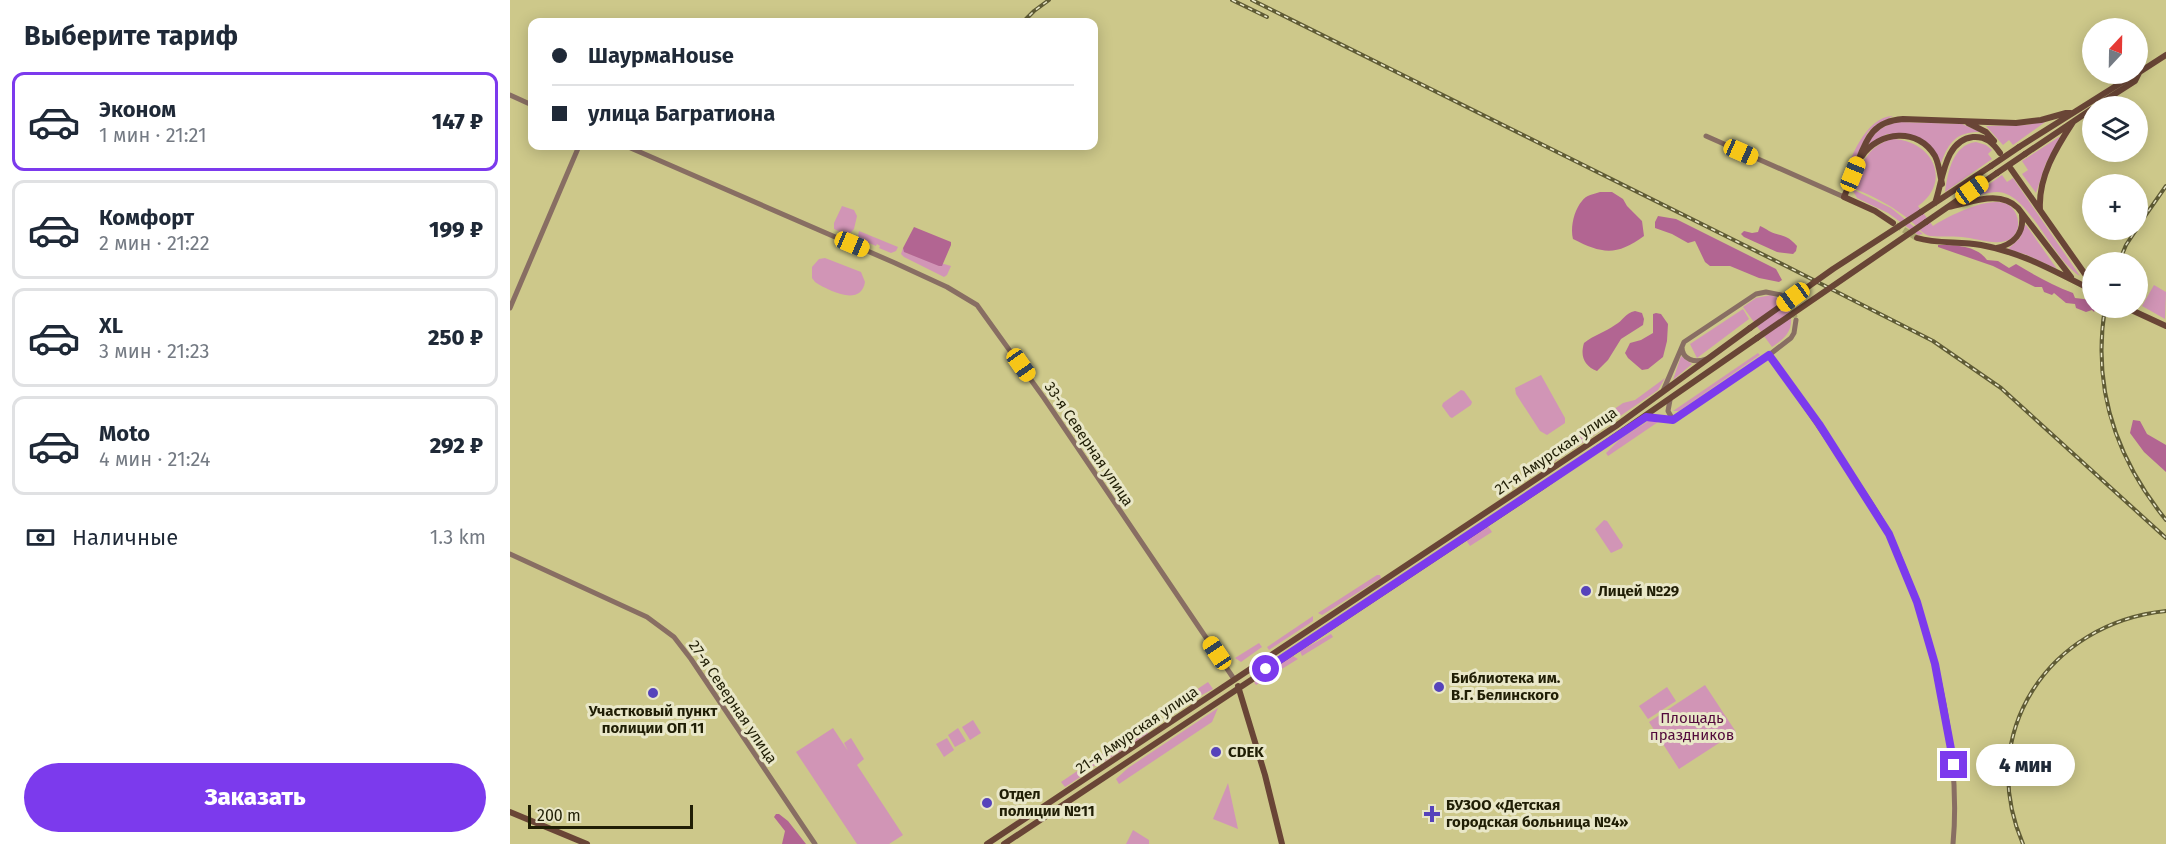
<!DOCTYPE html>
<html lang="ru">
<head>
<meta charset="utf-8">
<style>
  :root { --surface:#fff; --page:#f6f6f7; --text:#1f2937; --muted:#747a83; --line:#e0e1e3; --accent:#7c3aed }
  body { margin:0; font-family:"Fira Sans",sans-serif; background:var(--page); color:var(--text); height:100vh; display:flex; flex-direction:column; font-size:22px; white-space:nowrap }
  * { box-sizing:border-box; margin:0 }
  p { font-size:20px; color:var(--muted) }
  .icon { flex:none; width:33px; height:33px; fill:none; stroke:currentColor; stroke-width:2; stroke-linecap:round; stroke-linejoin:round }
  .map { position:relative; flex:1; overflow:hidden }
  .side { display:flex; flex-direction:column; background:var(--surface); width:510px }
  .side>* { flex:none }
  .banner { position:absolute; left:18px; top:18px; width:570px; height:132px; border-radius:12px; box-shadow:0 3px 15px #0003; display:grid; align-content:center; height:132px; padding:0 24px; background:var(--surface) }
  .needle { width:39px; rotate:22deg }
  .fabs { position:absolute; left:1572px; top:18px; display:grid; gap:12px }
  .fabs a { display:grid; place-items:center; width:66px; height:66px; border-radius:50%; background:var(--surface); box-shadow:0 3px 15px #0003; font-size:30px }
  .scale { position:absolute; left:18px; bottom:15px; width:165px; box-sizing:border-box; padding-left:6px; border:3px solid #201e05; border-top:0; font-size:16px; line-height:21px; white-space:nowrap; color:#201e05; -webkit-text-stroke:4px #e9e7c8; paint-order:stroke }
  .end { position:absolute; width:27px; height:27px; margin:-14px; border:8px solid #7c3aed; background:#fff; box-shadow:0 0 0 3px #fff }
  .from { border-radius:50% }
  .bubble { position:absolute; height:42px; border-radius:21px; background:var(--surface); box-shadow:0 3px 15px #0003; font-size:20px; font-weight:800; line-height:42px; text-align:center }
  .car { position:absolute; width:18px; height:36px; margin:-18px -9px; border-radius:8px; box-shadow:0 0 4px 2px #0007; background:linear-gradient(#f5c518 24%,#345 0 40%,#f5c518 0 76%,#345 0 86%,#f5c518 0) }
  .banner b { display:flex; align-items:center; gap:21px; height:57px; font-size:22px }
  .banner b+b { border-top:2px solid var(--line) }
  .banner i { width:15px; height:15px; background:var(--text) }
  ul { padding:0; list-style:none }
  li { display:flex; align-items:center; gap:18px; height:99px; margin:0 12px 9px; padding:0 12px; border:3px solid var(--line); border-radius:12px }
  li div { flex:1 }
  li b { display:block; font-size:22px }
  li em { font-style:normal; font-weight:800 }
  li.current { border-color:var(--accent) }
  li>.icon { width:54px; height:54px; stroke-width:1.5 }
  h2 { padding:0 24px; font-size:27px; line-height:72px }
  .pay { display:flex; align-items:center; gap:15px; height:66px; padding:0 24px; font-size:22px }
  .pay p { margin-inline-start:auto }
  .action { display:flex; gap:12px; margin-top:auto; padding:12px 24px }
  .action a { flex:1; height:69px; border-radius:36px; background:var(--accent); color:#fff; font-size:24px; font-weight:800; line-height:69px; text-align:center }
  main { display:flex; flex:1; min-height:0 }
  .map>svg:first-child { display:block }
  .green { fill:#d195b6 }
  .forest { fill:#b26592 }
  .lines { fill:none; stroke-linecap:round; stroke-linejoin:round }
  .tertiary-tunnel { stroke:#aaa66f; stroke-width:5; stroke-dasharray:5 2.5; stroke-linecap:butt }
  .secondary-tunnel { stroke:#aaa66f; stroke-width:6; stroke-dasharray:6 3; stroke-linecap:butt }
  .tertiary { stroke:#886e63; stroke-width:5 }
  .secondary { stroke:#694536; stroke-width:6 }
  .rail-casing { stroke:#5f5b35; stroke-width:4 }
  .rail { stroke:#e9e7c8; stroke-width:1.5; stroke-dasharray:4.5; stroke-linecap:butt }
  .secondary-bridge { stroke:#694536; stroke-width:6 }
  .route { stroke:#7c3aed; stroke-width:8 }
  .poi-dot { fill:#5643bb; stroke:#e9e7c8; stroke-width:2 }
  .labels { text-anchor:middle; dominant-baseline:central; stroke-width:6; stroke-linejoin:round; paint-order:stroke }
  .street-label { font-size:15px; fill:#201e05; stroke:#e9e7c8 }
  .poi-label { font-size:15px; font-weight:bold; fill:#201e05; stroke:#e9e7c8; text-anchor:start }
  .park-label { font-size:15px; fill:#52093b; stroke:#e9e7c8 }
</style>
</head>
<body>
<main>
<section class="side">
<h2>Выберите тариф</h2>
<ul>
<li class="current"><svg class="icon" aria-label="car" viewBox="0 0 24 24"><path d="M5 17H2v-5l4-1 3-4h7l3 4 3 1v5h-3M9 17h6M6 11h13"/><circle cx="7" cy="17" r="2"/><circle cx="17" cy="17" r="2"/></svg><div><b>Эконом</b><p>1 мин · 21:21</p></div><em>147 ₽</em></li>
<li><svg class="icon" aria-label="car" viewBox="0 0 24 24"><path d="M5 17H2v-5l4-1 3-4h7l3 4 3 1v5h-3M9 17h6M6 11h13"/><circle cx="7" cy="17" r="2"/><circle cx="17" cy="17" r="2"/></svg><div><b>Комфорт</b><p>2 мин · 21:22</p></div><em>199 ₽</em></li>
<li><svg class="icon" aria-label="car" viewBox="0 0 24 24"><path d="M5 17H2v-5l4-1 3-4h7l3 4 3 1v5h-3M9 17h6M6 11h13"/><circle cx="7" cy="17" r="2"/><circle cx="17" cy="17" r="2"/></svg><div><b>XL</b><p>3 мин · 21:23</p></div><em>250 ₽</em></li>
<li><svg class="icon" aria-label="car" viewBox="0 0 24 24"><path d="M5 17H2v-5l4-1 3-4h7l3 4 3 1v5h-3M9 17h6M6 11h13"/><circle cx="7" cy="17" r="2"/><circle cx="17" cy="17" r="2"/></svg><div><b>Moto</b><p>4 мин · 21:24</p></div><em>292 ₽</em></li>
</ul>
<div class="pay"><svg class="icon" aria-label="cash" viewBox="0 0 24 24"><path d="M3 7h18v10H3z"/><circle cx="12" cy="12" r="2"/></svg>Наличные<p>1.3 km</p></div>
<div class="action"><a>Заказать</a></div>
</section>
<div class="map">
<svg width="1656" height="844" viewBox="0 0 1656 844">
  <rect width="100%" height="100%" fill="#cdc88a"/>
  <path class="green" d="M 1383,116 L 1366,125 L 1358,132 L 1334,183 C 1337,162 1356,116 1383,116 Z
    M 1538,120 L 1503,145 L 1499,140 L 1493,145 L 1476,126 L 1517,125 Z
    M 1390,122 L 1452,124 L 1470,132 C 1446,132 1439,142 1431,163 L 1428,156 L 1399,134 L 1377,134 L 1358,145 C 1364,131 1375,124 1390,122 Z
    M 1549,137 L 1551,138 L 1536,163 L 1526,193 L 1512,174 L 1518,170 L 1512,161 Z
    M 1382,139 C 1422,140 1443,181 1408,206 L 1423,226 C 1439,216 1483,193 1500,206 C 1506,211 1509,219 1508,227 C 1502,253 1469,238 1452,237 C 1441,236 1430,237 1420,236 C 1413,235 1407,226 1402,222 C 1383,206 1365,197 1343,188 C 1351,165 1357,146 1382,139 Z
    M 1466,142 L 1476,145 L 1482,150 L 1478,154 L 1482,159 L 1435,192 C 1438,173 1442,145 1466,142 Z
    M 1492,175 L 1497,182 L 1503,178 L 1570,276 C 1541,259 1519,192 1487,192 C 1478,192 1468,196 1460,198 Z
    M 1342,189 L 1381,208 L 1413,234 L 1408,235 L 1378,213 L 1347,198 Z
    M 332,206 L 344,210 L 347,216 L 344,229 L 338,235 L 324,229 L 324,223 Z
    M 1515,225 L 1516,225 L 1547,269 L 1517,255 L 1498,249 L 1510,238 Z
    M 349,231 L 388,247 L 386,251 L 381,253 L 369,248 L 370,246 L 367,244 L 366,246 L 350,239 L 348,236 Z
    M 393,248 L 396,253 L 441,266 L 437,275 L 434,277 L 394,257 L 391,254 Z
    M 315,258 L 351,272 L 355,282 C 351,307 319,291 305,282 L 302,278 L 302,267 L 309,259 Z
    M 1644,285 L 1656,292 L 1655,319 L 1632,306 Z
    M 1261,295 C 1278,301 1287,319 1277,334 C 1273,340 1267,343 1262,347 L 1233,307 L 1246,298 Z
    M 1233,309 L 1239,319 L 1187,358 L 1180,344 Z
    M 1248,353 L 1250,355 L 1169,411 L 1163,411 Z
    M 1171,356 L 1182,364 L 1163,380 Z
    M 1031,375 L 1055,418 L 1055,423 L 1037,435 L 1030,431 L 1006,394 L 1005,388 Z
    M 1155,378 L 1148,390 L 1103,421 L 1097,422 L 1093,417 L 1113,403 L 1125,400 Z
    M 951,390 L 954,391 L 962,402 L 961,405 L 942,418 L 940,417 L 932,406 L 933,403 Z
    M 1088,420 L 1093,427 L 1090,431 L 1042,463 L 1038,463 L 1034,457 Z
    M 1140,420 L 1151,420 L 1098,456 L 1096,453 L 1110,439 Z
    M 1094,520 L 1097,521 L 1113,545 L 1112,548 L 1101,553 L 1085,529 Z
    M 978,526 L 982,532 L 960,546 L 956,540 Z
    M 867,575 L 870,575 L 871,578 L 812,615 L 808,613 Z
    M 803,616 L 803,621 L 759,650 L 757,647 Z
    M 821,634 L 823,637 L 792,656 L 790,651 Z
    M 749,643 L 752,647 L 731,662 L 725,658 Z
    M 783,656 L 788,659 L 746,685 L 744,682 Z
    M 698,682 L 703,689 L 673,705 L 672,703 L 677,696 Z
    M 1195,685 L 1226,732 L 1169,769 L 1139,722 Z
    M 1157,687 L 1166,701 L 1138,719 L 1129,706 Z
    M 708,708 L 702,722 L 609,784 L 606,779 L 618,768 Z
    M 463,720 L 471,733 L 460,740 L 452,727 Z
    M 646,722 L 637,734 L 594,762 L 581,767 L 578,772 L 555,787 L 551,782 L 638,723 Z
    M 323,728 L 338,751 L 334,743 L 341,738 L 354,759 L 347,765 L 393,835 L 379,844 L 347,844 L 286,752 Z
    M 448,728 L 456,741 L 445,747 L 438,735 Z
    M 437,738 L 444,750 L 434,757 L 426,744 Z
    M 718,783 L 728,829 L 703,819 Z
    M 623,830 L 639,840 L 639,844 L 616,844 Z"/>
  <path class="forest" d="M 1090,192 L 1102,192 L 1113,199 L 1117,206 L 1132,221 L 1134,236 C 1107,256 1092,254 1063,239 C 1060,228 1064,210 1072,201 C 1076,195 1084,194 1090,192 Z
    M 1148,216 L 1166,219 L 1266,269 L 1272,280 L 1269,282 L 1249,278 L 1220,266 L 1200,266 L 1195,262 L 1185,241 L 1178,243 L 1162,234 L 1145,228 L 1145,222 Z
    M 1250,226 C 1253,227 1256,229 1259,231 C 1270,237 1276,233 1287,246 L 1286,251 L 1283,254 L 1267,252 L 1234,237 L 1231,234 L 1234,231 L 1242,233 L 1248,232 Z
    M 404,227 L 441,242 L 441,245 L 432,266 L 429,266 L 394,252 L 393,248 Z
    M 1428,245 C 1445,245 1466,245 1477,260 L 1488,261 L 1499,268 L 1506,264 C 1524,275 1544,286 1563,293 L 1565,298 L 1582,300 L 1582,308 L 1586,308 L 1584,312 L 1582,310 L 1576,312 L 1566,308 L 1565,304 L 1556,303 L 1544,293 L 1542,295 L 1534,292 L 1532,287 L 1525,287 L 1483,266 L 1428,247 Z
    M 1125,311 L 1132,313 L 1134,319 L 1133,325 L 1111,339 L 1098,360 L 1087,371 C 1074,366 1070,356 1074,343 C 1084,335 1095,332 1105,325 C 1113,321 1115,313 1125,311 Z
    M 1146,313 L 1151,314 L 1158,324 L 1157,341 L 1153,357 L 1138,369 L 1132,370 L 1118,358 L 1115,353 L 1120,343 L 1131,340 L 1143,333 L 1143,314 Z
    M 1623,420 L 1630,421 L 1637,434 L 1656,445 L 1656,472 L 1634,452 L 1620,433 Z
    M 266,814 L 269,814 L 278,821 L 296,844 L 272,844 L 275,831 L 264,817 Z"/>
  <g class="lines">
    <path class="tertiary-tunnel" d="M 1271,295 L 1281,304 L 1286,320"/>
    <path class="secondary-tunnel" d="M 1386,225 L 1407,238"/>
    <path class="tertiary" d="M 0,95 L 22,105
      M 1196,136 L 1334,197
      M 116,146 L 385,263 L 437,287 L 467,305 L 534,398 L 724,679
      M 0,308 L 69,146
      M 1172,347 C 1172,360 1185,363 1196,359
      M 1259,355 C 1284,390 1308,425 1332,461 C 1348,484 1366,508 1379,534 C 1421,621 1452,748 1443,844
      M 1153,391 L 1174,342 L 1246,294 L 1256,292 L 1271,295
      M 1160,400 L 1158,411 L 1163,420
      M 1136,417 L 1163,420 L 1259,355 L 1281,338 L 1284,333 L 1286,320
      M 0,554 L 137,617 L 164,637 L 181,659 L 305,844"/>
    <path class="secondary" d="M 1628,73 L 1656,55
      M 1586,106 L 1625,81 L 1629,73
      M 1458,123 L 1476,132 L 1484,141
      M 1509,147 L 1625,74
      M 1515,154 L 1582,109
      M 1352,156 C 1369,131 1408,127 1425,156 C 1429,164 1430,174 1432,184
      M 1501,169 L 1582,284
      M 1425,203 C 1433,181 1434,140 1463,137 C 1476,136 1483,143 1490,153
      M 1438,207 C 1461,203 1489,189 1508,208 L 1561,277
      M 1530,210 C 1528,177 1546,148 1563,122
      M 1411,212 L 1481,166
      M 1416,222 L 1487,173
      M 1383,223 L 1365,211 L 1334,197 C 1339,185 1344,174 1348,161 C 1357,137 1364,121 1393,119 L 1506,123 L 1531,120 L 1556,113 L 1561,113
      M 1407,238 C 1427,244 1450,241 1471,245 C 1511,252 1546,272 1582,290
      M 1487,248 C 1504,244 1514,233 1512,215
      M 1617,308 L 1656,326
      M 728,686 L 755,775 L 772,844
      M 0,812 L 77,844
      M 477,844 L 1106,426 L 1240,328
      M 494,844 L 1032,487 L 1247,338"/>
    <g class="rail-casing">
      <path id="rail" d="M 722,0 L 757,17
        M 742,0 L 1280,268 L 1423,341 L 1491,388 L 1656,538
        M 513,22 L 524,11 L 539,0
        M 1628,226 L 1656,186
        M 1609,262 L 1616,245 L 1626,230
        M 1595,308 C 1582,388 1605,457 1656,520
        M 1513,844 C 1465,733 1539,623 1656,611"/>
    </g>
    <use href="#rail" class="rail"/>
    <path class="secondary-bridge" d="M 1481,166 L 1509,147
      M 1487,173 L 1515,154
      M 1240,328 L 1323,269 L 1411,212
      M 1247,338 L 1416,222"/>
  </g>
  <g class="lines">
    <path class="route" d="M 756,669 L 1136,417 L 1163,420 L 1259,355 L 1309,424 L 1379,534 L 1407,602 L 1425,664 L 1444,765"/>
  </g>
  <g class="poi-dot">
    <circle cx="1076" cy="591" r="6"/>
    <circle cx="929" cy="687" r="6"/>
    <circle cx="143" cy="693" r="6"/>
    <circle cx="706" cy="752" r="6"/>
    <circle cx="477" cy="803" r="6"/>
    <path d="M919 805h6v6h6v6h-6v6h-6v-6h-6v-6h6z"/>
  </g>
  <g class="labels">
    <g class="street-label">
      <text transform="translate(579 444) rotate(56)">33-я Северная улица</text>
      <text transform="translate(1046 451) rotate(-34)">21-я Амурская улица</text>
      <text transform="translate(223 702) rotate(56)">27-я Северная улица</text>
      <text transform="translate(627 730) rotate(-34)">21-я Амурская улица</text>
    </g>
    <g class="poi-label">
      <text x="1088" y="591">Лицей №29</text>
      <text x="941" y="678">Библиотека им.<tspan x="941" dy="17">В.Г. Белинского</tspan></text>
      <text x="143" y="711" text-anchor="middle">Участковый пункт<tspan x="143" dy="17">полиции ОП 11</tspan></text>
      <text x="718" y="752">CDEK</text>
      <text x="489" y="794">Отдел<tspan x="489" dy="17">полиции №11</tspan></text>
      <text x="936" y="805">БУЗОО «Детская<tspan x="936" dy="17">городская больница №4»</tspan></text>
    </g>
    <g class="park-label">
      <text x="1182" y="718">Площадь<tspan x="1182" dy="17">праздников</tspan></text>
    </g>
  </g>
</svg>
<div class="fabs">
<a><svg class="needle" viewBox="-14 -14 28 28"><path d="M0-13l5 13h-10z" fill="#e53935"/><path d="M0 13l5-13h-10z" fill="#747a83"/></svg></a>
<a><svg class="icon" aria-label="layers" viewBox="0 0 24 24"><path d="M12 4l9 5-9 5-9-5zM3 14l9 5 9-5"/></svg></a>
<a>+</a>
<a>−</a>
</div>
<div class="scale">200 m</div>
<i class="end from" style="left:756px;top:669px"></i>
<i class="end" style="left:1444px;top:765px"></i>
<div class="bubble" style="left:1466px;top:744px;width:99px">4 мин</div>
<i class="car" style="left:1231px;top:152px;rotate:114deg"></i>
<i class="car" style="left:1343px;top:174px;rotate:22deg"></i>
<i class="car" style="left:1462px;top:190px;rotate:55deg"></i>
<i class="car" style="left:342px;top:244px;rotate:113deg"></i>
<i class="car" style="left:1283px;top:297px;rotate:234deg"></i>
<i class="car" style="left:511px;top:365px;rotate:145deg"></i>
<i class="car" style="left:707px;top:653px;rotate:326deg"></i>
<div class="banner">
<b><i class="from"></i>ШаурмаHouse</b>
<b><i></i>улица Багратиона</b>
</div>
</div>
</main>
</body>
</html>
